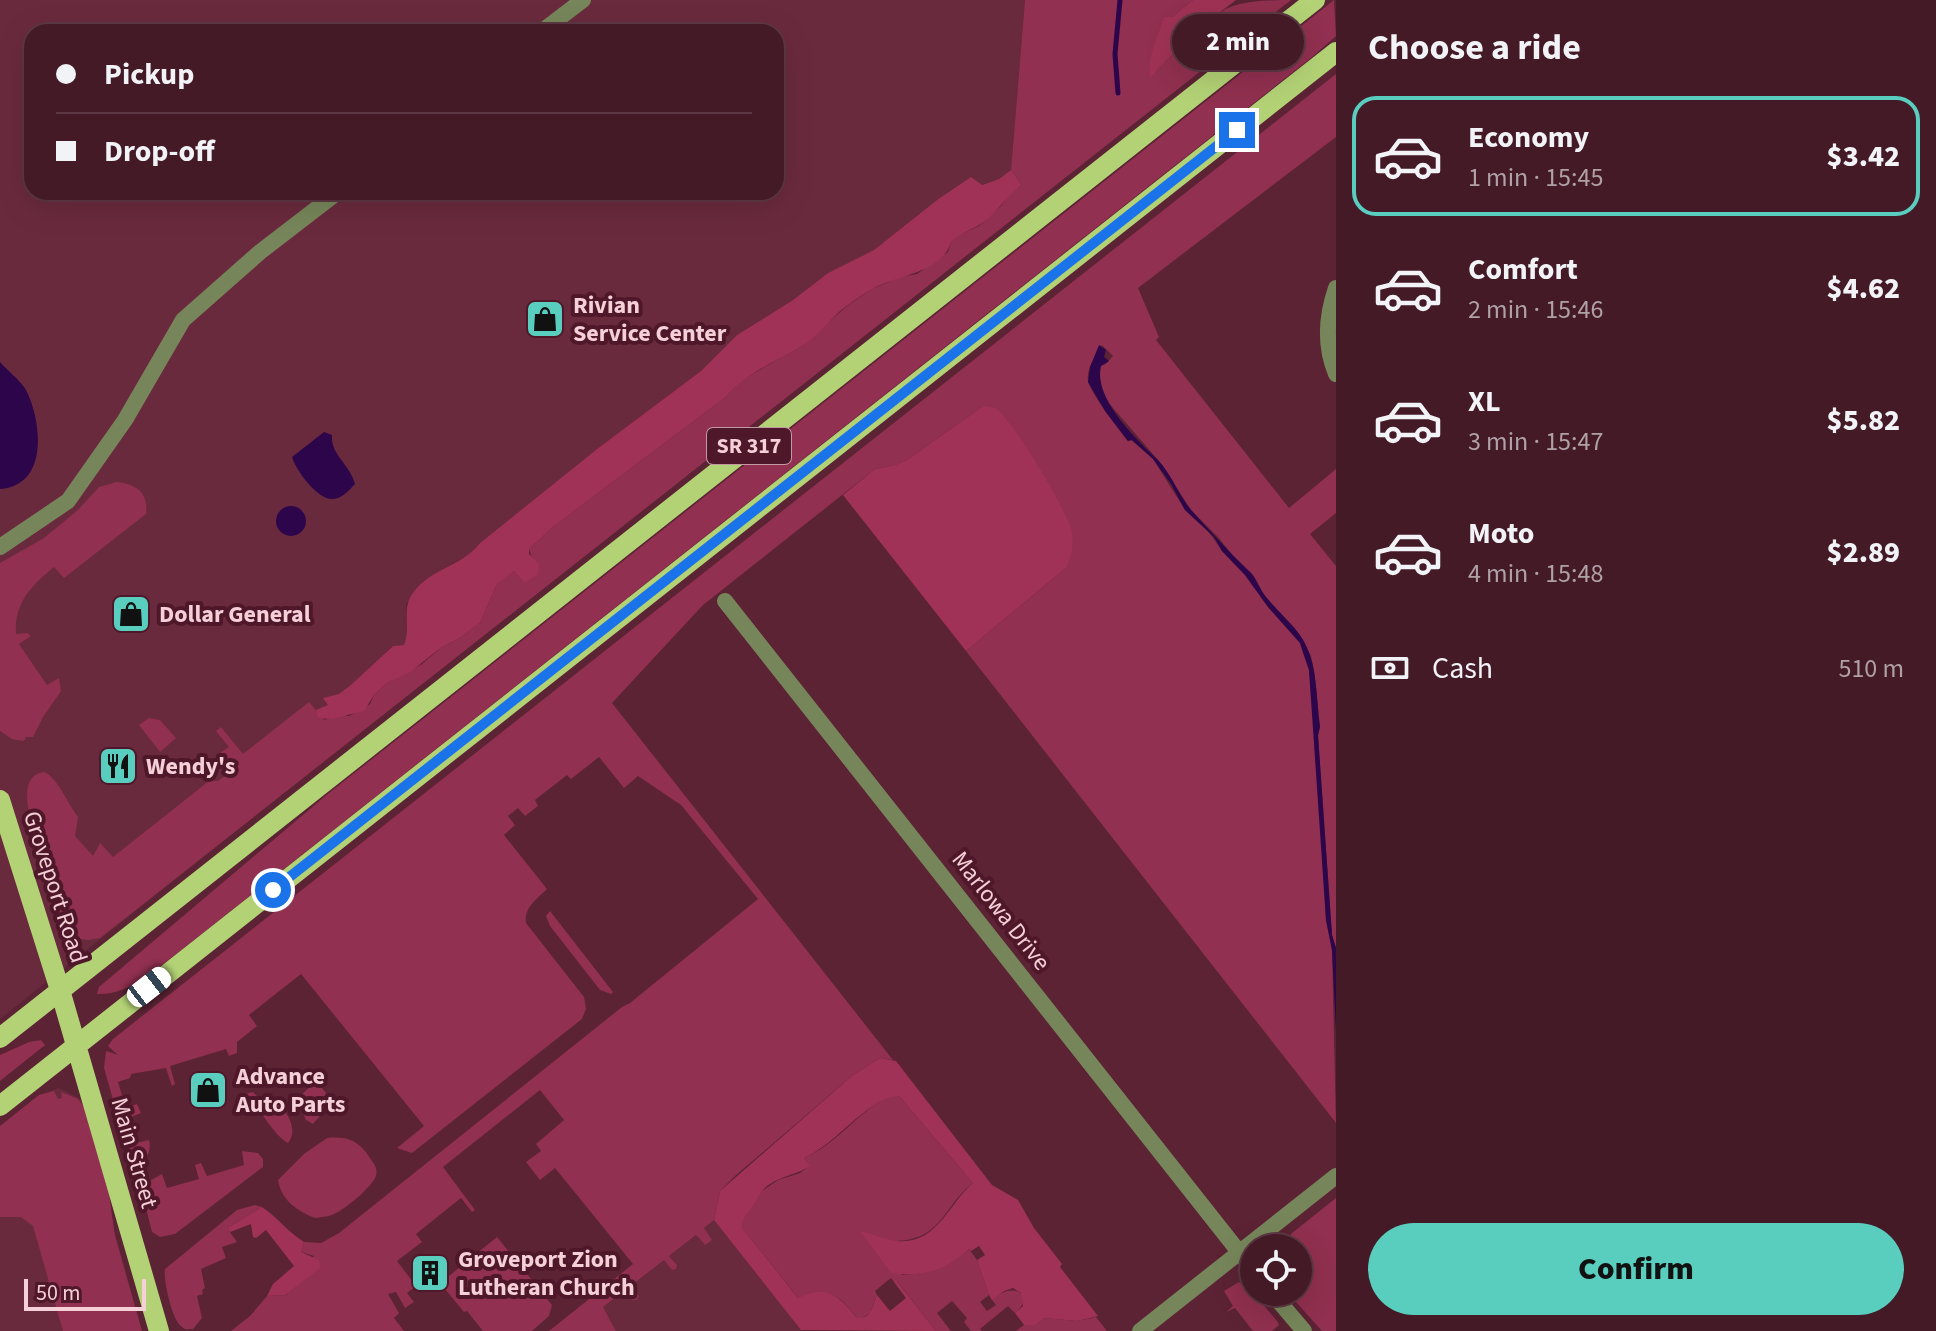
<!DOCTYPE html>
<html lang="en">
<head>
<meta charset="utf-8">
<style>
  :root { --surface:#441a27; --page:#4e2733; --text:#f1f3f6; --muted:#afa1a7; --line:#5c3844; --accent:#59cebf }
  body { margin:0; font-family:"Source Sans 3",sans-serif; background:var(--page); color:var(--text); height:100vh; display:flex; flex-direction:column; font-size:30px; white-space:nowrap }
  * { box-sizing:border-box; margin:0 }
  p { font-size:26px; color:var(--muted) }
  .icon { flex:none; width:44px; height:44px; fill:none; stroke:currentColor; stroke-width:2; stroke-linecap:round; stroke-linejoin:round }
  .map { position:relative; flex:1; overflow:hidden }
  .drawer { display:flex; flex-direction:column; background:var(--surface); width:600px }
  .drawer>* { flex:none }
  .guide { position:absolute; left:24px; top:24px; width:760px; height:176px; border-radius:24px; box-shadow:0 8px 32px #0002,0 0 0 2px var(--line); display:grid; align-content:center; height:176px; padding:0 32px; background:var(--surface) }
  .fabs { position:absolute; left:1240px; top:1234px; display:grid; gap:16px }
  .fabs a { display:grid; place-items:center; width:72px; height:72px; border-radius:50%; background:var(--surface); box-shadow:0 8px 32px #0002,0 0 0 2px var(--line); font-size:40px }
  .scale { position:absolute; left:24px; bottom:20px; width:122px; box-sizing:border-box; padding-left:8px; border:4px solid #f5d0d8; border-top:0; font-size:22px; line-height:28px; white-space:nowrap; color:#f5d0d8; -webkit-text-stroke:6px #4f182a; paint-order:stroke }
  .end { position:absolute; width:36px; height:36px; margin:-18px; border:10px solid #1a73e8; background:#fff; box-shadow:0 0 0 4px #fff }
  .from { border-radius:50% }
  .bubble { position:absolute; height:56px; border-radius:28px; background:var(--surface); box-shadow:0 8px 32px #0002,0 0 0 2px var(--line); font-size:26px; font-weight:800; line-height:56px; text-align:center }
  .car { position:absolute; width:24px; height:48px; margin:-24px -12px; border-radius:10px; box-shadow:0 0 6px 2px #0007; background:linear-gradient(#fff 24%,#345 0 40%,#fff 0 76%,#345 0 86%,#fff 0) }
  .guide b { display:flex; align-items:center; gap:28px; height:76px; font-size:30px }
  .guide b+b { border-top:2px solid var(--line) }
  .guide i { width:20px; height:20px; background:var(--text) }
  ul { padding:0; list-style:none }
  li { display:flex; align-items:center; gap:24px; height:120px; margin:0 16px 12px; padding:0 16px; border:4px solid transparent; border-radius:24px }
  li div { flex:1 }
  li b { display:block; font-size:30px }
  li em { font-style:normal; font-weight:800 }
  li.on { border-color:var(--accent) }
  li>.icon { width:72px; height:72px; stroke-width:1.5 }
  h2 { padding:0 32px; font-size:36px; line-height:96px }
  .pay { display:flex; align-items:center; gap:20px; height:88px; padding:0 32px; font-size:30px }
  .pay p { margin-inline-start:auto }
  .primary-button { display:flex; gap:16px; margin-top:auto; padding:16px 32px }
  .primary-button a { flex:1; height:92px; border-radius:48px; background:var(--accent); color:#111; font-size:32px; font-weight:800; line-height:92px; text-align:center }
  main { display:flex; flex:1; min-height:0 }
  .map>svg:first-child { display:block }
  .built { fill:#6a2a3d; fill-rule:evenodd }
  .green { fill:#913050 }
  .forest { fill:#9f3256 }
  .water { fill:#2d054b }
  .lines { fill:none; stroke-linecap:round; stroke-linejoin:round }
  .stream { stroke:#2d054b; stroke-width:5 }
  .minor { stroke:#77865a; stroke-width:16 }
  .tertiary { stroke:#77865a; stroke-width:16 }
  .primary { stroke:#b3d275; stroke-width:20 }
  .route { stroke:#1a73e8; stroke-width:10 }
  .labels { text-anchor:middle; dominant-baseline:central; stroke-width:8; stroke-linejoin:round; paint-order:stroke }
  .shield { fill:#4f182a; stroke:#c399a4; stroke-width:2 }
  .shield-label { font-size:22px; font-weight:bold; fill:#f5d0d8 }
  .poi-label { font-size:24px; font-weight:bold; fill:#f5d0d8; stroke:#4f182a; text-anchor:start }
  .street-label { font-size:24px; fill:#f5d0d8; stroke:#4f182a }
</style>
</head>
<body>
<main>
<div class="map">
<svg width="1336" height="1331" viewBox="0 0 1336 1331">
  <rect width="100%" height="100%" fill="#5b2334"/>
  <path class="built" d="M 0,0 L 1025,0 L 1011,170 L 999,179 L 981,185 L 978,184 L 937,200 L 874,250 L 828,273 L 793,300 L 737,335 L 701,371 L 597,449 L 480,543 L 471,553 L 448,566 L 406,604 L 407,638 L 404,645 L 392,646 L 365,674 L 339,694 L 353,738 L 0,1019 ZM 32,32 L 776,32 L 776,192 L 32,192 Z
    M 59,1088 L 79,1098 L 86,1105 L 108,1178 L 113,1226 L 142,1331 L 0,1331 L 0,1126 L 39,1095 Z
    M 714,1220 L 802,1331 L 616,1331 L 603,1307 L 625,1291 L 639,1298 L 632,1285 L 664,1260 L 677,1265 L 669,1256 L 696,1235 L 704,1244 L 704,1228 Z"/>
  <path class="green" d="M 1025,0 L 1193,0 L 1172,17 L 1150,59 L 1150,77 C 1159,69 1169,55 1181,51 C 1195,45 1206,46 1217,34 C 1217,30 1216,26 1216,22 C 1217,0 1272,0 1291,0 L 100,938 L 88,940 L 73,938 C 63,927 51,912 48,896 C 46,888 50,880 48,872 C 43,850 6,777 44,772 C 58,778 68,804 78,817 L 75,836 L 93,856 L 100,843 L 113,857 L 209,781 L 218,781 L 232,771 L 217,755 L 229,747 L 216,731 L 221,727 L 243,754 L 309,702 L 324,720 L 342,715 L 349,716 L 370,704 L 374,695 L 387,683 L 422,664 L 442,647 L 458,639 L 480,623 L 497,584 L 511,571 L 518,572 L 532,558 L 529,549 L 553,527 L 726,397 L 740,381 L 802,346 L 848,305 L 872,289 L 900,277 L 917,274 L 927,267 L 948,252 L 951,242 L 957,236 L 979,226 L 1001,206 L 1010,193 L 1022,185 L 1011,170 Z
    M 1334,0 L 1336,36 L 1311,58 L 180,951 C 157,968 128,996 97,994 L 99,987 L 329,793 Z
    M 1336,74 L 1336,137 L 1138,288 L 1159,337 L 1156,340 L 1289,508 L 1336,469 L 1336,513 L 1310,534 L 1336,566 L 1336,948 L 1332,935 L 1318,735 L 1320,727 L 1314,670 L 1311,656 L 1300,636 L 1266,597 L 1253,581 L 1251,573 L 1235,559 L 1219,538 L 1191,510 L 1159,461 L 1107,401 L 1102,391 L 1099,372 L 1101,366 L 1106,364 L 1113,356 L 1102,345 C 1096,355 1086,369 1088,381 C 1090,392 1119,430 1128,441 L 1131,440 L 1153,459 L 1185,510 L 1208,531 L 1222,551 L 1245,575 L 1268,607 L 1300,643 L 1303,653 L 1309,670 L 1318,778 L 1326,920 L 1332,950 L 1336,1123 L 966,651 L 1066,568 L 1061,507 L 1043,477 L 983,406 L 907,460 L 895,465 L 875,469 L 703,605 L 612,703 L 893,1060 L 880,1058 L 853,1075 L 735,1176 L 720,1191 L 714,1220 L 704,1228 L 712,1240 L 705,1245 L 696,1235 L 669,1256 L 677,1265 L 676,1269 L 672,1270 L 664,1260 L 632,1285 L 639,1296 L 637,1300 L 633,1300 L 624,1291 L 603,1307 L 616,1331 L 549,1331 L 633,1264 L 555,1168 L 540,1180 L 526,1162 L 541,1151 L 536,1144 L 564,1120 L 540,1090 L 443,1167 L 475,1210 L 472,1212 L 461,1198 L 416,1234 L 422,1242 L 397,1261 L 416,1286 L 407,1293 L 414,1302 L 405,1308 L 396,1292 L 388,1294 L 399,1313 L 394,1318 L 404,1331 L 231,1331 L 250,1316 L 267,1296 L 286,1295 L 314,1256 L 301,1252 L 304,1242 L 321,1243 L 339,1233 L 622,1007 L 630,1003 L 758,899 L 681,805 L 638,776 L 624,788 L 599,757 L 571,779 L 567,775 L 535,800 L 538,806 L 525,816 L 518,808 L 508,816 L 515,825 L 504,835 L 547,889 C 537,899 524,907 526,923 L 584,997 L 586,1009 L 582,1019 L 412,1153 L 397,1148 L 424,1126 L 301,974 L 249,1015 L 257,1026 L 237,1042 L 237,1053 L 229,1056 L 226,1049 L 170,1066 L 175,1084 L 172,1086 L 166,1068 L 131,1074 L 130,1078 L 118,1082 L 126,1108 L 137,1104 L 141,1113 L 129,1118 L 136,1143 L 149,1140 C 152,1151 146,1160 139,1169 L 132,1166 L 104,1068 L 106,1051 L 118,1055 L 108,1046 L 113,1039 Z
    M 117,482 C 136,484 149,493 146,514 L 64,578 L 54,567 C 31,586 14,603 16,634 L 27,633 L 31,636 L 19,644 L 47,685 L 59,678 L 61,691 L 43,717 L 33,737 L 26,737 L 24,741 L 12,739 L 0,731 L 0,563 L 44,538 L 78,510 L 99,487 Z
    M 149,718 L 160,720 L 176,738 L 160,752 L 139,725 Z
    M 550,911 L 613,992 L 611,994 L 600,990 L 550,926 L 546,916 Z
    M 41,1040 L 45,1045 L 0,1081 L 0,1055 L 29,1042 Z
    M 316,1081 L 326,1093 L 330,1104 L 313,1124 L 306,1120 L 297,1099 Z
    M 54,1091 L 58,1099 L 62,1098 L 61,1092 L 78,1099 L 86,1110 L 106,1174 L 115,1236 L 142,1331 L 63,1331 L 33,1226 L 21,1217 L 0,1217 L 0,1126 L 39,1095 Z
    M 253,1092 L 265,1104 L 270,1100 C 285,1106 300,1128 288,1143 C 277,1138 257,1109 253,1097 L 242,1100 L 240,1095 Z
    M 888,1096 L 899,1096 L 973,1183 C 942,1207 943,1240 894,1241 L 902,1275 C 926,1274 951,1267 969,1249 L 977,1260 L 989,1295 L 980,1302 L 987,1311 L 996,1305 L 992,1300 C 1012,1280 1037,1295 1015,1313 L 1008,1306 L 980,1329 L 982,1331 L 971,1331 L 964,1322 L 967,1318 L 952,1301 L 937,1313 L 951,1331 L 936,1331 L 897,1281 L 894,1282 L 891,1278 L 875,1291 L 877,1295 L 870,1313 L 862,1318 L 857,1318 C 835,1290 833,1292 799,1299 L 743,1229 L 742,1218 L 762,1191 L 778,1180 L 800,1173 L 809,1166 L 804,1158 C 837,1144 857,1113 888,1096 Z
    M 327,1138 C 348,1136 359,1141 370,1158 C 374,1164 378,1168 376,1175 C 374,1186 344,1210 334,1214 C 328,1217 321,1217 315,1218 C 297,1211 281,1200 278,1180 L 304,1154 Z
    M 242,1151 L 258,1153 L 263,1159 L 263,1167 L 175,1234 L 160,1237 L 152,1232 L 143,1196 L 151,1180 L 162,1174 L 167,1188 L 199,1179 L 195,1165 L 201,1163 L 207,1176 L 244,1165 Z
    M 1336,1198 L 1336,1331 L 1322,1331 L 1287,1292 L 1298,1292 L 1298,1248 L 1279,1248 L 1292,1233 Z
    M 255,1205 L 262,1207 L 227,1228 L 237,1242 L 222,1247 L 226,1258 L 201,1269 L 205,1288 L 202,1290 L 203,1294 L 197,1296 L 202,1318 L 193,1329 C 187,1329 186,1331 181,1326 C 172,1320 163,1279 165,1269 L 237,1210 Z
    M 497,1237 L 552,1305 L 549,1316 L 532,1331 L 483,1331 L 467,1311 L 464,1312 L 445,1289 L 443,1290 L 438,1285 Z
    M 1239,1282 L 1255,1295 L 1277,1321 L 1279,1325 L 1272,1331 L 1253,1331 L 1235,1308 L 1226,1312 L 1233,1306 L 1224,1291 Z
    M 1096,1317 L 1107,1331 L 1016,1331 L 1024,1325 L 1036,1325 L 1044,1318 L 1077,1321 Z"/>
  <path class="forest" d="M 1193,0 L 1236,0 L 1219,13 L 1216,21 L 1220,29 C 1209,46 1196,44 1180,51 C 1168,56 1158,70 1150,78 L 1150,59 L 1164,17 L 1172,17 Z
    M 1011,170 L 1022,185 C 1005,196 997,215 979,225 C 969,231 959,234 951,242 C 941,275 895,274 869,291 C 859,297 848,304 839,312 C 827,324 816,337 802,346 C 776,362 745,373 726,397 L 553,527 L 529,549 L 529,554 L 539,564 L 538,575 L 525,582 L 514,571 L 497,584 L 480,623 L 458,639 L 442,647 L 410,672 L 387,683 L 374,695 L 364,711 L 331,719 L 318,718 L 316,710 L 328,705 L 323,698 L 339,694 L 352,684 L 393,646 L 404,645 C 411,629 402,611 411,596 C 427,569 462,567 480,543 L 597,449 L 701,371 L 737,335 L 793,300 L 828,273 L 874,250 L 937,200 L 971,177 L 982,185 L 999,179 Z
    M 983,406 C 985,406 993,407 995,408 C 1012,418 1068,512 1072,532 C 1074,546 1072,555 1066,568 L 966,651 L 843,495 L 875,469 L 895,465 L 907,460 Z
    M 880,1058 L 896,1061 L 992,1185 L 1018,1200 L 1034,1228 L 1062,1264 L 1060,1267 L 1098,1316 L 1077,1321 L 1044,1318 L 1036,1325 L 1024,1325 L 1015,1313 L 1023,1306 L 1021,1293 L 1013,1288 L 1004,1291 L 992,1300 L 989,1295 L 977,1260 L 985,1255 L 979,1246 L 971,1251 L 969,1249 C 948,1270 920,1278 891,1273 L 860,1231 C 873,1233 884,1240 897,1241 C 937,1245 948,1204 973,1183 L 899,1096 C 869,1096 837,1144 804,1158 L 810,1166 C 795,1176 776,1176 763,1190 C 759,1195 756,1201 752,1207 C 746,1215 741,1218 743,1229 L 798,1298 C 828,1284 839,1296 857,1318 C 872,1319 872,1306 877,1295 L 890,1311 L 906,1298 L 894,1282 L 896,1280 L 936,1331 L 801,1330 L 714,1220 L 720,1191 L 853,1075 Z
    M 262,1207 C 277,1217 288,1232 304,1242 L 301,1252 L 319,1260 L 320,1268 L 285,1295 L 267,1296 L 273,1284 L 294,1266 L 266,1230 L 256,1238 L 253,1237 L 251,1224 L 230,1232 L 227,1228 Z"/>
  <path class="water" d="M 1099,345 L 1106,350 L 1104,357 L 1109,361 L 1101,366 C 1093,398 1136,439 1158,460 C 1172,475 1179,496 1192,511 C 1211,532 1230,553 1250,572 C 1256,577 1260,590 1266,597 C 1277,611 1292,623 1302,638 C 1318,664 1316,697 1320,727 L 1318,735 L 1332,935 L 1336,948 L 1336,1032 L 1332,950 L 1326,920 L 1309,670 L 1300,643 L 1268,607 L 1245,575 L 1222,551 L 1214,537 L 1185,510 L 1171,484 L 1153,459 L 1132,440 L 1128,441 L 1105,411 L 1088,382 L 1090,367 Z
    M 0,362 C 8,371 20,380 26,390 C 42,421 49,486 0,489 Z
    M 324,432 L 332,435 C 330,454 350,464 355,484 C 349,490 342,499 333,499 C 317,500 296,470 292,457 Z
    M276 521a15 15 0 1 1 30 0a15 15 0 1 1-30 0Z"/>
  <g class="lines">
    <path class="stream" d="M 1118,93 L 1115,54 L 1120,0"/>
    <path class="minor" d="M 541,32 L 583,0
      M 1336,288 C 1326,317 1324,345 1336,374
      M 0,547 L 68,501 L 125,420 L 183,320 L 260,252 L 338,192
      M 725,601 L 1254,1271
      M 1271,1292 L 1304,1331"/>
    <path class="tertiary" d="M 1140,1331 L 1336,1176"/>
    <path class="primary" d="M 0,800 L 60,990 L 159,1331
      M 0,1038 L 1315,0
      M 0,1106 L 1336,52"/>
  </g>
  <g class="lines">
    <path class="route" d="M 273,890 L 1237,130"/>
  </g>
  <defs>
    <g id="shop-square" transform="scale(2)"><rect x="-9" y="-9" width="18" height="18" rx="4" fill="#59cebf" stroke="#4f182a"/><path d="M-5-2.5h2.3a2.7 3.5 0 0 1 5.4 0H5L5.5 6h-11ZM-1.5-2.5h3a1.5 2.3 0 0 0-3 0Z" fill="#111"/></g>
    <g id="restaurant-square" transform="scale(2)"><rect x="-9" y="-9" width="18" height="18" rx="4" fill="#59cebf" stroke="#4f182a"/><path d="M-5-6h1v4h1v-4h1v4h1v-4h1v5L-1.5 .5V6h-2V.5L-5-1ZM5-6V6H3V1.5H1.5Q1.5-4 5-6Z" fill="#111"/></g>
    <g id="building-square" transform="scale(2)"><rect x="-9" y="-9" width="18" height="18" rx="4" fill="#59cebf" stroke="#4f182a"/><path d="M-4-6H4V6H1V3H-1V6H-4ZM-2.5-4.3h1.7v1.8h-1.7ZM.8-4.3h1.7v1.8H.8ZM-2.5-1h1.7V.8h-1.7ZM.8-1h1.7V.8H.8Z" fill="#111"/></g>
  </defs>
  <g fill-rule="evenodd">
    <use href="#shop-square" x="545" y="319"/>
    <use href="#shop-square" x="131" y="614"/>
    <use href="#restaurant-square" x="118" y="766"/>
    <use href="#shop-square" x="208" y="1090"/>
    <use href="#building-square" x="430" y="1273"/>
  </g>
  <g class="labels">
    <rect class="shield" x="707" y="428" width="84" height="36" rx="6"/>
    <g class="shield-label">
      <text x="749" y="446">SR 317</text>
    </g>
    <g class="poi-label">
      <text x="573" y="305">Rivian<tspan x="573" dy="28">Service Center</tspan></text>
      <text x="159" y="614">Dollar General</text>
      <text x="146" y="766">Wendy's</text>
      <text x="236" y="1076">Advance<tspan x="236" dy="28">Auto Parts</tspan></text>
      <text x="458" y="1259">Groveport Zion<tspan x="458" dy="28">Lutheran Church</tspan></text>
    </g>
    <g class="street-label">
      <text transform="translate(55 887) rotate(72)">Groveport Road</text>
      <text transform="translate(1001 911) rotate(52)">Marlowa Drive</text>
      <text transform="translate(134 1153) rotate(74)">Main Street</text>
    </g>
  </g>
</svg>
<div class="fabs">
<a><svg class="icon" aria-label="locate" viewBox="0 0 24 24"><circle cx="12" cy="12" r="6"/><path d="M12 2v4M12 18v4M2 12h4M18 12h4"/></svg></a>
</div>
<div class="scale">50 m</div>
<i class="end from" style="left:273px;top:890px"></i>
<i class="end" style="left:1237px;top:130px"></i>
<div class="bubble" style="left:1172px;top:14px;width:132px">2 min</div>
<i class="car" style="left:149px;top:987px;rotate:52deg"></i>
<div class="guide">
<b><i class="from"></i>Pickup</b>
<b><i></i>Drop-off</b>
</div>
</div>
<section class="drawer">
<h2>Choose a ride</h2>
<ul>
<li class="on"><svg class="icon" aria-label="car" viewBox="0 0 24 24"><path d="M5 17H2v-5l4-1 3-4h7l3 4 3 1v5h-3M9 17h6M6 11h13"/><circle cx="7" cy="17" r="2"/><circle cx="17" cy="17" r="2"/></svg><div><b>Economy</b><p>1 min · 15:45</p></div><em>$3.42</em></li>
<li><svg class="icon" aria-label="car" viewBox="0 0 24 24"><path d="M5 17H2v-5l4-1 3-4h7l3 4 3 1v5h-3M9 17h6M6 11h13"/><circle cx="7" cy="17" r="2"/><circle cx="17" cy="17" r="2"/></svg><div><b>Comfort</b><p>2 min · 15:46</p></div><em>$4.62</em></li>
<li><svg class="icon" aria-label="car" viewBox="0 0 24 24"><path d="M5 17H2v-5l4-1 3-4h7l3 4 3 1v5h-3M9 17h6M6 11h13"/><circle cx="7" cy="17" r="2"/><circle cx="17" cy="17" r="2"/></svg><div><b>XL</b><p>3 min · 15:47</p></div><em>$5.82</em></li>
<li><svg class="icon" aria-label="car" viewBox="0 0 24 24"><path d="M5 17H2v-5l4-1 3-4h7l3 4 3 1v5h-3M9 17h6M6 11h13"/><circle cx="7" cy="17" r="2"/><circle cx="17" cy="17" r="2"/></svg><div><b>Moto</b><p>4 min · 15:48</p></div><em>$2.89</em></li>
</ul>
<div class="pay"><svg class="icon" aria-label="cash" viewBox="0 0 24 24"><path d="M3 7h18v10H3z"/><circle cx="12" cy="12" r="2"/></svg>Cash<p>510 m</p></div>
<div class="primary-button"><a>Confirm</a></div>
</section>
</main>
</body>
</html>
